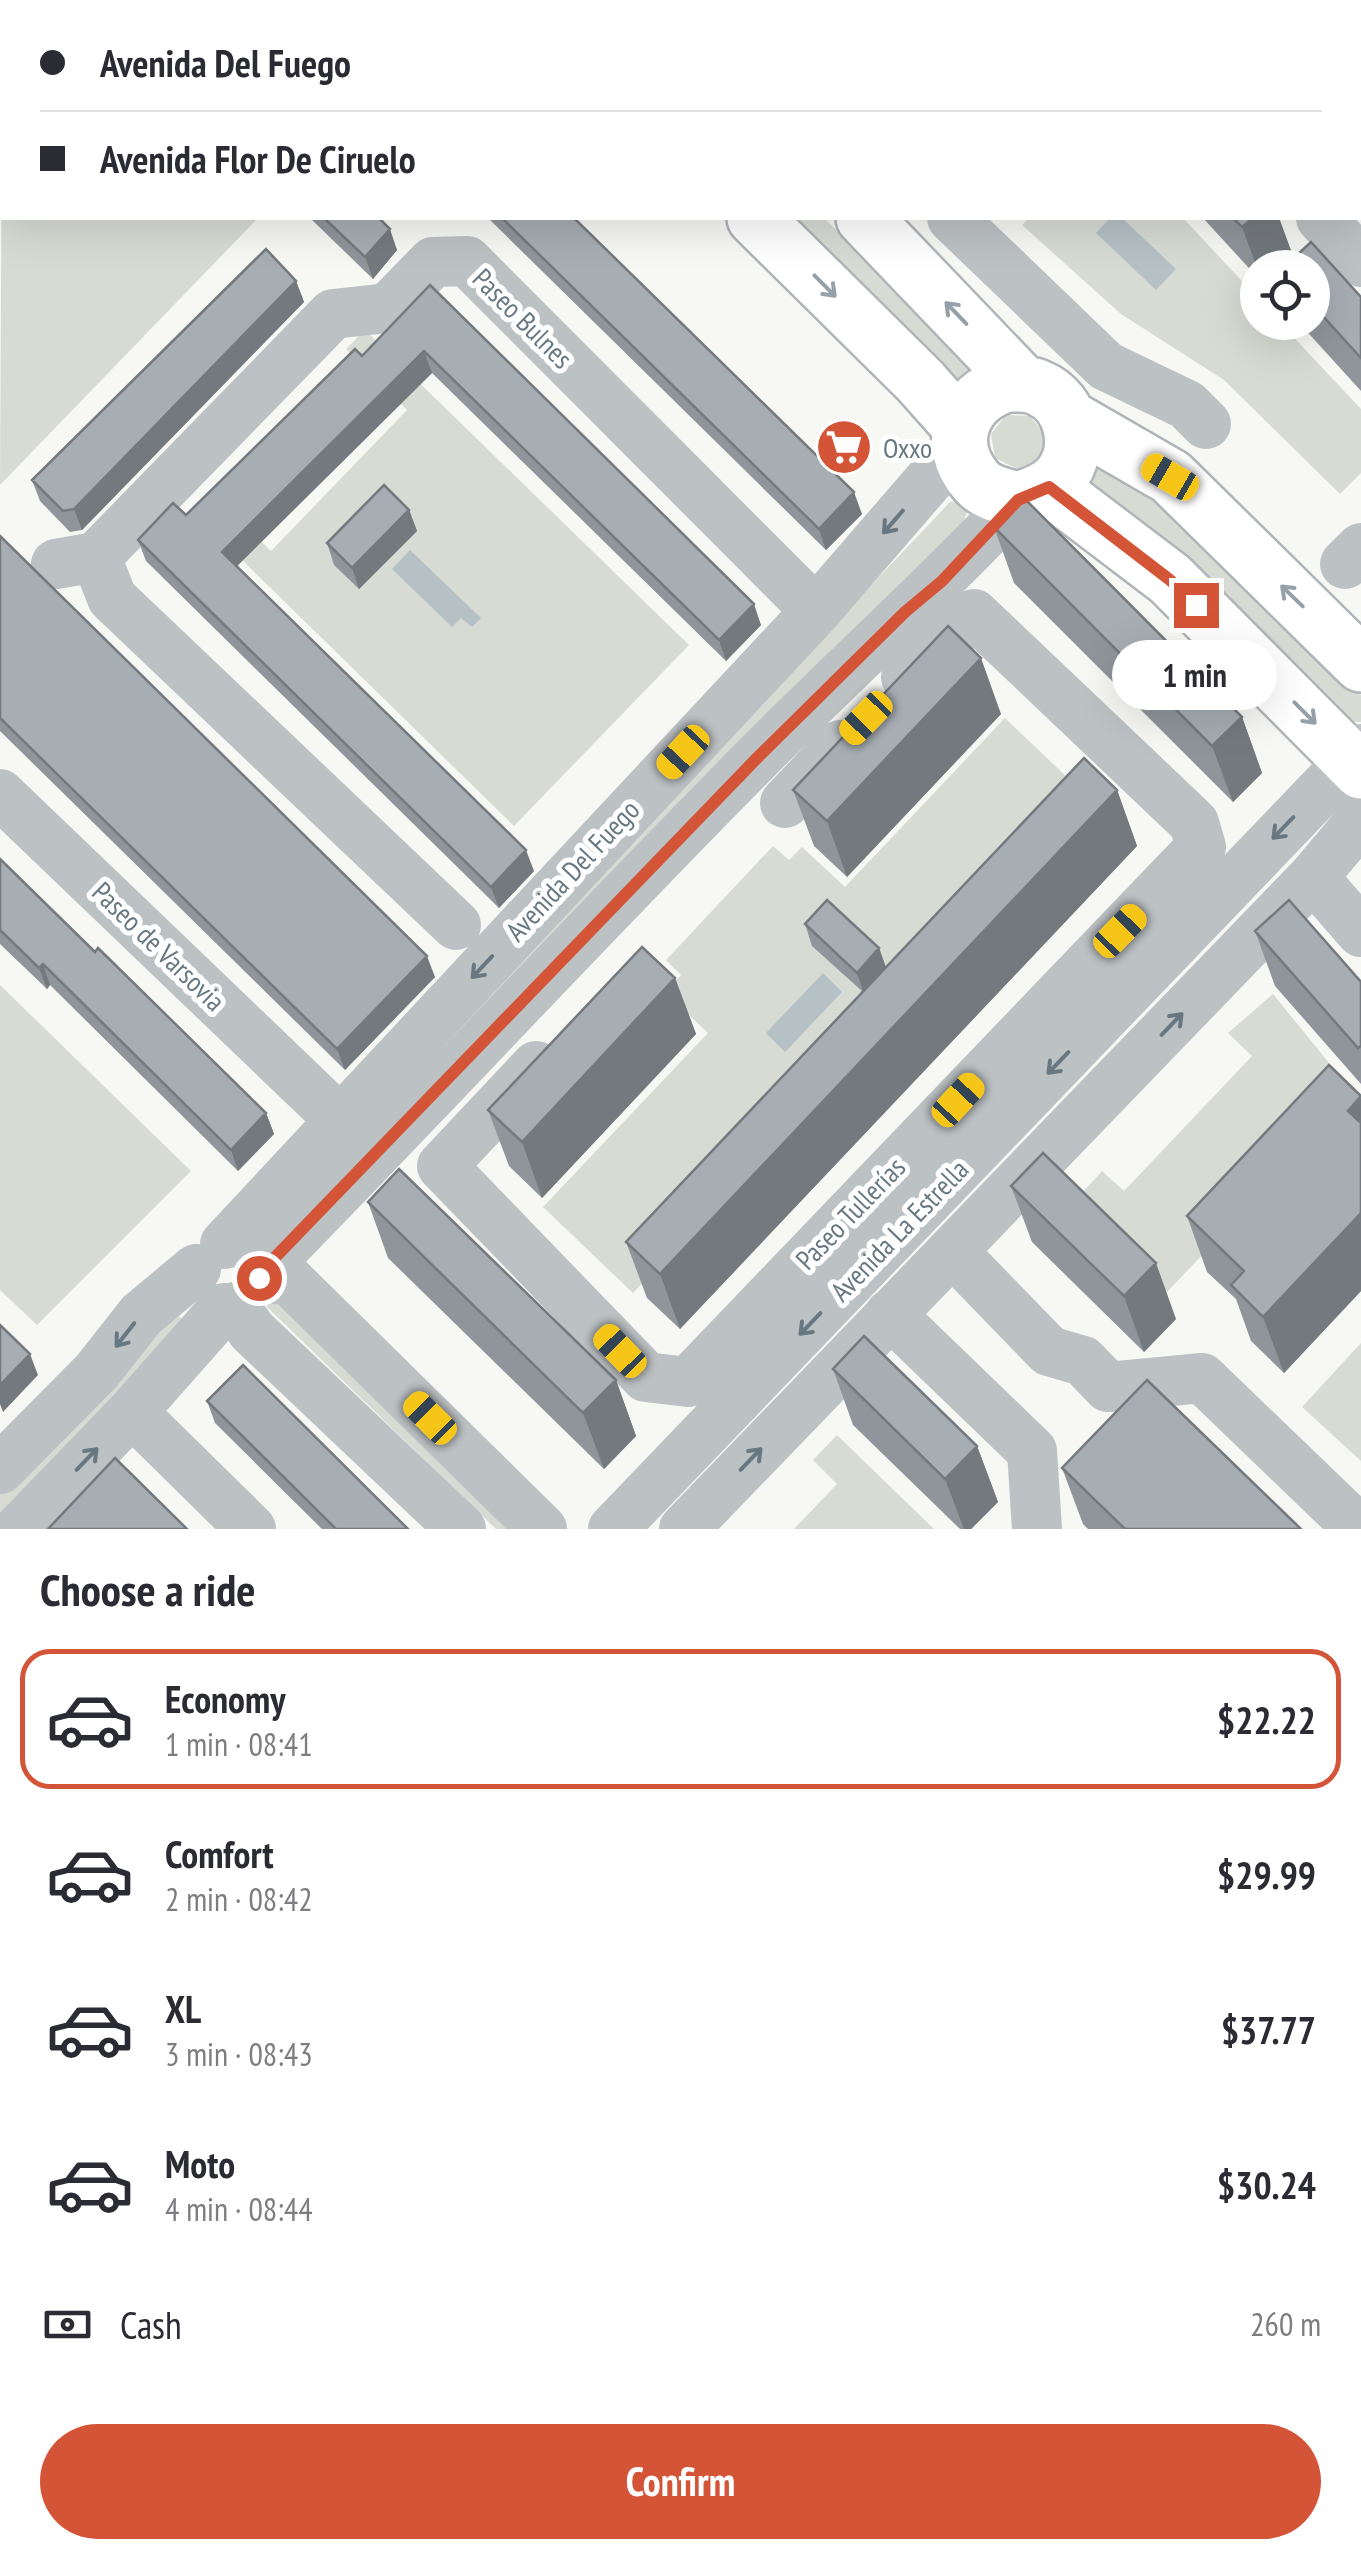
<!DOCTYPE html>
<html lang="en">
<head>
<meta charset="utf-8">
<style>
  :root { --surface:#fff; --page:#f7f7f7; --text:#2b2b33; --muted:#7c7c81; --line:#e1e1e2; --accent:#d45437 }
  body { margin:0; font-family:"PT Sans Narrow",sans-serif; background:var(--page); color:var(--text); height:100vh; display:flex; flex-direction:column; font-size:38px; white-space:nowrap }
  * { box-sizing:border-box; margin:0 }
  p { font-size:32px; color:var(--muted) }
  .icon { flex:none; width:55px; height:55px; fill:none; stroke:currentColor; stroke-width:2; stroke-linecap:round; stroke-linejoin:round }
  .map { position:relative; height:1529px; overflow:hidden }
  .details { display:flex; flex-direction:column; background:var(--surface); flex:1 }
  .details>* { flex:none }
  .banner { position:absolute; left:0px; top:0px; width:1362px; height:220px; box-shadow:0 10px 40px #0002; display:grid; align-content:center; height:220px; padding:0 40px; background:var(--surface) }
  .fabs { position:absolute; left:1240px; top:250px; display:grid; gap:20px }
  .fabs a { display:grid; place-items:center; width:90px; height:90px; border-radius:50%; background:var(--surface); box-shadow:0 10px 40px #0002; font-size:50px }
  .end { position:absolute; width:45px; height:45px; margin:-22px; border:12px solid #d45437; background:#fff; box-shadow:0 0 0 5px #fff }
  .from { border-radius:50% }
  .bubble { position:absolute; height:70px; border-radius:35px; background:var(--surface); box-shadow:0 10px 40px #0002; font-size:32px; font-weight:600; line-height:70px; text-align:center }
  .car { position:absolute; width:30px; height:60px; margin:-30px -15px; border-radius:12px; box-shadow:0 0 8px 2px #0007; background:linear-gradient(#f5c518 24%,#345 0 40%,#f5c518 0 76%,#345 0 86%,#f5c518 0) }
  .banner b { display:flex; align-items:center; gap:35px; height:95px; font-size:38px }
  .banner b+b { border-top:2px solid var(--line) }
  .banner i { width:25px; height:25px; background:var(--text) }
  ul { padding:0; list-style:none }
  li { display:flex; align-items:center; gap:30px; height:140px; margin:0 20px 15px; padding:0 20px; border:5px solid transparent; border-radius:30px }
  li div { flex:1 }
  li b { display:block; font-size:38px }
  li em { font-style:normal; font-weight:600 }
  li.active { border-color:var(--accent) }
  li>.icon { width:90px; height:90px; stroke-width:1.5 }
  h2 { padding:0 40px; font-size:45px; line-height:120px }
  .pay { display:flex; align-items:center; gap:25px; height:110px; padding:0 40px; font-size:38px }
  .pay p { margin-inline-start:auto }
  .action { display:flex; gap:20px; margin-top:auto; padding:20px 40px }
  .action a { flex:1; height:115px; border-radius:60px; background:var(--accent); color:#fff; font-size:40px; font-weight:600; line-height:115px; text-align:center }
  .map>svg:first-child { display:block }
  .green { fill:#d7dbd4 }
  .water { fill:#b5c1c5 }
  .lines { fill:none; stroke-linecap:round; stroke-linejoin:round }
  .major-casing { stroke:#b0b5b9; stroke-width:60 }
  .minor { stroke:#bcc1c4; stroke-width:50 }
  .major { stroke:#fff; stroke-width:55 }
  .wall { fill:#8f959a }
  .shaded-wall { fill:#74797d }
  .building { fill:#a6adb3; stroke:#74797d; stroke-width:2.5 }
  .oneway { stroke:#95a0a8 }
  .oneway2 { stroke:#687883 }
  .route { stroke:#d45437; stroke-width:12 }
  .labels { text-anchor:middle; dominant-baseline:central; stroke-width:10; stroke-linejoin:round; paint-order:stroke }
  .street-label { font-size:28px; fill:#687883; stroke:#fff }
  .poi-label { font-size:28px; fill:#687883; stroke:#fff; text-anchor:start }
</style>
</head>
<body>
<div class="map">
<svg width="1361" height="1529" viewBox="0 0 1361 1529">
  <rect width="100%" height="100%" fill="#f7f7f4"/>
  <path class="green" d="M 109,0 L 455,0 L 458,2 L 106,2 Z
    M 2,109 L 2,218 L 258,218 L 0,485 Z
    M 791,218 L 824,218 L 988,376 L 968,390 Z
    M 1029,218 L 1183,218 L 1255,295 L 1257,294 L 1258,322 L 1288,323 L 1284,327 L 1361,409 L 1361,473 L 1340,494 L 1224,380 L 1121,314 L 1022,225 Z
    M 365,330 L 689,645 L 514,826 L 192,511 L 210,492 L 271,551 L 407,410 L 346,349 Z
    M 1006,415 L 1030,416 L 1045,435 L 1039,459 L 1017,469 L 995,458 L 991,434 Z
    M 1099,460 L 1156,499 L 1361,695 L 1361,722 L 1347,722 L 1087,488 L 1084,462 Z
    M 950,502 L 970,503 L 962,527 L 289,1223 L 281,1208 Z
    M 1005,718 L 1095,804 L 633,1293 L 543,1207 L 708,1033 L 665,992 L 681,975 L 666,960 L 773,846 L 789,860 L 802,847 L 845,887 Z
    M 0,985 L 191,1171 L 37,1325 L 0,1290 Z
    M 1273,994 L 1355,1095 L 1166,1293 L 1072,1204 L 1102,1171 L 1124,1191 L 1252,1056 L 1228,1033 Z
    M 268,1299 L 275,1299 L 513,1529 L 496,1529 L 267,1307 Z
    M 173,1311 L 190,1326 L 0,1524 L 0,1491 Z
    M 1361,1343 L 1361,1461 L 1302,1407 Z
    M 837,1435 L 934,1529 L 794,1529 L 837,1484 L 813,1460 Z"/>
  <path class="water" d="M 1110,218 L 1122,218 L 1176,269 L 1156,290 L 1096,233 Z
    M 410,550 L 481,618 L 472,627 L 461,618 L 452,627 L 392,569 Z
    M 823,973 L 842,992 L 785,1052 L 766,1033 Z"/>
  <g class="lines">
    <g class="major-casing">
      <path id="major" d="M 533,0 L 536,2
        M 642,0 L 644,2
        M 755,218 L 920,381 L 960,426
        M 864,218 L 1023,384
        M 1007,384 C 1018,384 1029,383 1039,388 C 1073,402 1083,449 1060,477 C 1050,489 1034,495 1018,500 C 1004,496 986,493 976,481 C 944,444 961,398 1007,384 Z
        M 1069,418 L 1171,477 L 1361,664
        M 1049,487 L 1170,579 L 1361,771"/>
    </g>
    <path class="minor" d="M 1124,0 L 1126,2
      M 956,2 L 959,0
      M 952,218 L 1106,366 L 1187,405 L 1206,424
      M 1321,218 L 1361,262
      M 56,564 L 96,557
      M 1345,564 L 1361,548
      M 0,794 L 339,1119
      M 785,803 L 840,745
      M 1313,877 L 1361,932
      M 456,925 L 112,598 L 96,557 L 333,314 L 388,308 L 433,262 L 467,261 L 816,611
      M 536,1066 L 442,1166 L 646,1377 L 688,1382 L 1201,847 L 1194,823 L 974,614 L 906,677
      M 225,1244 L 816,611 L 956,449
      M 953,1252 L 1049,1351 L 1083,1361 L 1108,1387 L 1202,1378 L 1359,1529
      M 259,1274 C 427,1103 590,926 759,756 C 845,669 935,589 1018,500
      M 259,1278 L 289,1280 L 542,1529
      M 235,1307 L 252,1331 L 461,1529
      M 890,1314 L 1032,1451 L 1037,1529
      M 132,1412 L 251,1529
      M 0,1469 L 97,1371 L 141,1315 L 196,1269
      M 19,1529 L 132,1412 L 224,1308
      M 613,1529 L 1361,749
      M 684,1529 L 1313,877 L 1361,820"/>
    <use href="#major" class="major"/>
  </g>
  <path class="wall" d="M 722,0 L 864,0 L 861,2 L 724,2 Z
    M 1014,0 L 1091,0 L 1094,2 L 1015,2 Z
    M 310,218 L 379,218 L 397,250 L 373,279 Z
    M 488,218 L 574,218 L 862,514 L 826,550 Z
    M 1203,218 L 1279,218 L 1293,256 L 1279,268 L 1258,268 L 1258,278 Z
    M 1312,268 L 1361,297 L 1361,391 L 1301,325 L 1300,322 L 1312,322 Z
    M 296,281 L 304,302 L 82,530 L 70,532 L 40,501 L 32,480 Z
    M 430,285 L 761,625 L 726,661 L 432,373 L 237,566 L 534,871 L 499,908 L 146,561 L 138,540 L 186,515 L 362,356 Z
    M 409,510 L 417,531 L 359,589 L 334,565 L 327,543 Z
    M 994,527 L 1242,717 L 1262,773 L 1233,802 L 1014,583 Z
    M 0,536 L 435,977 L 345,1070 L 0,731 Z
    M 1001,714 L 847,877 L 814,846 L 793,790 Z
    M 1117,790 L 1137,846 L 680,1329 L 647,1298 L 626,1242 L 863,992 L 812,946 L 805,924 L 879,948 L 886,968 Z
    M 0,859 L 95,952 L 266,1113 L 274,1134 L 238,1171 L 50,985 L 47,989 L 0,944 Z
    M 1255,931 L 1361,982 L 1361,1084 L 1275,986 Z
    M 675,978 L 696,1034 L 542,1198 L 509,1166 L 488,1110 Z
    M 1361,1096 L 1361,1291 L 1284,1373 L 1251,1341 L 1236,1299 L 1207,1272 L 1187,1216 Z
    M 1011,1186 L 1176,1319 L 1144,1352 L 1032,1242 Z
    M 368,1202 L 616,1380 L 636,1436 L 604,1469 L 388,1258 Z
    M 833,1369 L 977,1446 L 998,1502 L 971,1529 L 960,1529 L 853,1425 Z
    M 207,1401 L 408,1529 L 322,1529 L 215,1423 Z
    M 1062,1468 L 1301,1529 L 1088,1529 L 1083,1524 Z"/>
  <path class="shaded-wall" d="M 782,0 L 864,0 L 861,2 L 779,2 Z
    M 1253,218 L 1279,218 L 1293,256 L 1279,268 L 1258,268 L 1258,270 L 1242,227 Z
    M 390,229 L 397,250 L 373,279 L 365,257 Z
    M 296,281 L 304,302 L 82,530 L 74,509 Z
    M 424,351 L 432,373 L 230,573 L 222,552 Z
    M 854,492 L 862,514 L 826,550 L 819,529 Z
    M 409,510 L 417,531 L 359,589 L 352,568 Z
    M 754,604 L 761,625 L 726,661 L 719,640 Z
    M 981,658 L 1001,714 L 847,877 L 827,821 Z
    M 1242,717 L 1262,773 L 1233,802 L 1212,746 Z
    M 1117,790 L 1137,846 L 680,1329 L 660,1274 Z
    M 526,850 L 534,871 L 499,908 L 491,887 Z
    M 879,948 L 887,970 L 864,994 L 857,973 Z
    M 427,956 L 435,977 L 345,1070 L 337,1049 Z
    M 43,964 L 50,985 L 47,989 L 39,968 Z
    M 675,978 L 696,1034 L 542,1198 L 522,1142 Z
    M 1361,1098 L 1361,1146 L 1348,1111 Z
    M 266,1113 L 274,1134 L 238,1171 L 231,1150 Z
    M 1361,1213 L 1361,1291 L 1284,1373 L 1263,1317 Z
    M 1156,1263 L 1176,1319 L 1144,1352 L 1124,1296 Z
    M 30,1354 L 38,1375 L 3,1412 L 0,1404 L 0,1385 Z
    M 616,1380 L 636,1436 L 604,1469 L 583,1413 Z
    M 977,1446 L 998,1502 L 971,1529 L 964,1529 L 945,1479 Z"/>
  <path class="building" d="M 749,0 L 782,0 L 779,2 L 751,2 Z
    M 1036,0 L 1091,0 L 1094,2 L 1039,2 Z
    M 324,218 L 379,218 L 390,229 L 365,257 Z
    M 502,218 L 574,218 L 854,492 L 819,529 Z
    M 1233,218 L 1253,218 L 1242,227 Z
    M 1311,242 L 1361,297 L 1361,358 L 1312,304 L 1312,268 L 1283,268 Z
    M 266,249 L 296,281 L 74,509 L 63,511 L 32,480 Z
    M 430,285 L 754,604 L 719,640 L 424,351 L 222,552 L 526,850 L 491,887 L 138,540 L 173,503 L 186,515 L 355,349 L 362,356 Z
    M 384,485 L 409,510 L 352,568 L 327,543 Z
    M 1023,497 L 1242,717 L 1212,746 L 994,527 Z
    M 0,536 L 427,956 L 337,1049 L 0,718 Z
    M 948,626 L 981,658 L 827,821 L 793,790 Z
    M 1084,758 L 1117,790 L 660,1274 L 626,1242 Z
    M 0,859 L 95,952 L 98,948 L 266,1113 L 231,1150 L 43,964 L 39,968 L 0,930 Z
    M 827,900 L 879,948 L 857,973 L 805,924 Z
    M 1289,900 L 1361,982 L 1361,1046 L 1358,1048 L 1255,931 Z
    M 642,947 L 675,978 L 522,1142 L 488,1110 Z
    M 1329,1065 L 1361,1096 L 1348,1111 L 1361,1123 L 1361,1213 L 1263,1317 L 1231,1285 L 1244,1271 L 1187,1216 Z
    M 1043,1153 L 1156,1263 L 1124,1296 L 1011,1186 Z
    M 399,1169 L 616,1380 L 583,1413 L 368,1202 Z
    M 0,1325 L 30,1354 L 0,1385 Z
    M 864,1336 L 977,1446 L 945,1479 L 833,1369 Z
    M 243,1365 L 408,1529 L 336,1529 L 207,1401 Z
    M 1147,1380 L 1301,1529 L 1125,1529 L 1062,1468 Z
    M 115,1458 L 187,1529 L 48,1529 Z"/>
  <defs><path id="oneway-shaft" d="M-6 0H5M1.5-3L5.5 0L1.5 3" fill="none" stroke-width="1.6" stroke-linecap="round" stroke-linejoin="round" transform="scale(2.5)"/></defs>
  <g class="oneway">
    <use href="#oneway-shaft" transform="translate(825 286) rotate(45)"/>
    <use href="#oneway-shaft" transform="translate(956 313) rotate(-134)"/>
    <use href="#oneway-shaft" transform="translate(1292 596) rotate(-136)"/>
    <use href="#oneway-shaft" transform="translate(1305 713) rotate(45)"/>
  </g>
  <g class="oneway2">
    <use href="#oneway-shaft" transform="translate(893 522) rotate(131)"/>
    <use href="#oneway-shaft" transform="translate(1283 828) rotate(134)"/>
    <use href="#oneway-shaft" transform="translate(482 967) rotate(133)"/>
    <use href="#oneway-shaft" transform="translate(1172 1024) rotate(-46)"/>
    <use href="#oneway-shaft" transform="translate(1058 1063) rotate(134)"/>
    <use href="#oneway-shaft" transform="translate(810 1324) rotate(134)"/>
    <use href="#oneway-shaft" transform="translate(125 1335) rotate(128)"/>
    <use href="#oneway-shaft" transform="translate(87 1459) rotate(-46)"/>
    <use href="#oneway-shaft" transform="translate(751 1459) rotate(-46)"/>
  </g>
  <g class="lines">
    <path class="route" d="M 259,1278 L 259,1274 L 758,757 L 905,612 L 942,581 L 1018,500 L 1049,487 L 1170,580 L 1196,605"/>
  </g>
  <defs>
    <g id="supermarket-disc" transform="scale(2.875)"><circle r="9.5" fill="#d45437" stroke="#fff"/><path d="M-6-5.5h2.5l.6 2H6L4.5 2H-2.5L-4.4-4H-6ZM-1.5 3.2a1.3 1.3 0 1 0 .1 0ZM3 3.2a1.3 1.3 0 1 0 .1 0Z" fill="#fff"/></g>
  </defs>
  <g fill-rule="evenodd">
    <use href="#supermarket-disc" x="844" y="447"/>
  </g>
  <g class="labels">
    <g class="street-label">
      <text transform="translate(523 318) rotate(45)">Paseo Bulnes</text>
      <text transform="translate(572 870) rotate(-47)">Avenida Del Fuego</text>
      <text transform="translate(159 946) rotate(44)">Paseo de Varsovia</text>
      <text transform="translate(850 1213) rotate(-46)">Paseo Tullerías</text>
      <text transform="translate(899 1230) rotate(-46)">Avenida La Estrella</text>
    </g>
    <g class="poi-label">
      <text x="883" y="447">Oxxo</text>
    </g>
  </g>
</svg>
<div class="fabs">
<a><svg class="icon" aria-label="locate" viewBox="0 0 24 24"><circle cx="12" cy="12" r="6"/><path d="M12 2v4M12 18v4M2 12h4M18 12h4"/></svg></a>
</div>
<i class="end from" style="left:259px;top:1278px"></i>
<i class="end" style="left:1196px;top:605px"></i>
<div class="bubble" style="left:1112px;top:640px;width:165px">1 min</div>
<i class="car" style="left:1170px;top:477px;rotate:300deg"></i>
<i class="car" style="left:866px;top:718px;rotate:224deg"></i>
<i class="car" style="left:683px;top:752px;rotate:223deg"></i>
<i class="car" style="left:1120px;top:931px;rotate:44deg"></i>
<i class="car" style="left:958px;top:1100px;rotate:43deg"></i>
<i class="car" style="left:620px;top:1351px;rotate:316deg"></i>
<i class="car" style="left:430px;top:1418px;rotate:315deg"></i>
<div class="banner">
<b><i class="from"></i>Avenida Del Fuego</b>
<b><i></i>Avenida Flor De Ciruelo</b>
</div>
</div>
<section class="details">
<h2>Choose a ride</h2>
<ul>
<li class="active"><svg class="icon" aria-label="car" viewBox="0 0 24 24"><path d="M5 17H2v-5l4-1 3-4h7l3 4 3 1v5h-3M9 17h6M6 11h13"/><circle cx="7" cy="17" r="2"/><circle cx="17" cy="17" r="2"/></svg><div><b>Economy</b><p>1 min · 08:41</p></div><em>$22.22</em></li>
<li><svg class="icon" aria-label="car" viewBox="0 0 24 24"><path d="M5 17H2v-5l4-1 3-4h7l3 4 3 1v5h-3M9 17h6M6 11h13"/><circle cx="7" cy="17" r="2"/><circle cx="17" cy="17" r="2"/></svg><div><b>Comfort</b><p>2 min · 08:42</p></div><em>$29.99</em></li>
<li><svg class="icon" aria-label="car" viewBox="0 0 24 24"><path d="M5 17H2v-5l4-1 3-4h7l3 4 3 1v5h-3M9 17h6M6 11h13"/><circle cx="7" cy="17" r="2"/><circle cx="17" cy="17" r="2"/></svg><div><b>XL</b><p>3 min · 08:43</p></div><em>$37.77</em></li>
<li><svg class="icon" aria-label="car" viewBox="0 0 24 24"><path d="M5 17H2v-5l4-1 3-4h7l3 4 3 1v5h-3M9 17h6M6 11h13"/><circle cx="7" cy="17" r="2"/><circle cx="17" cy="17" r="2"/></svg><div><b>Moto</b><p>4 min · 08:44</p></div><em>$30.24</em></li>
</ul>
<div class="pay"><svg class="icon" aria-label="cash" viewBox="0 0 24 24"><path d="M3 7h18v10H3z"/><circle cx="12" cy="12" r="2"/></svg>Cash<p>260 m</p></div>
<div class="action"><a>Confirm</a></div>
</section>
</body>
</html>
